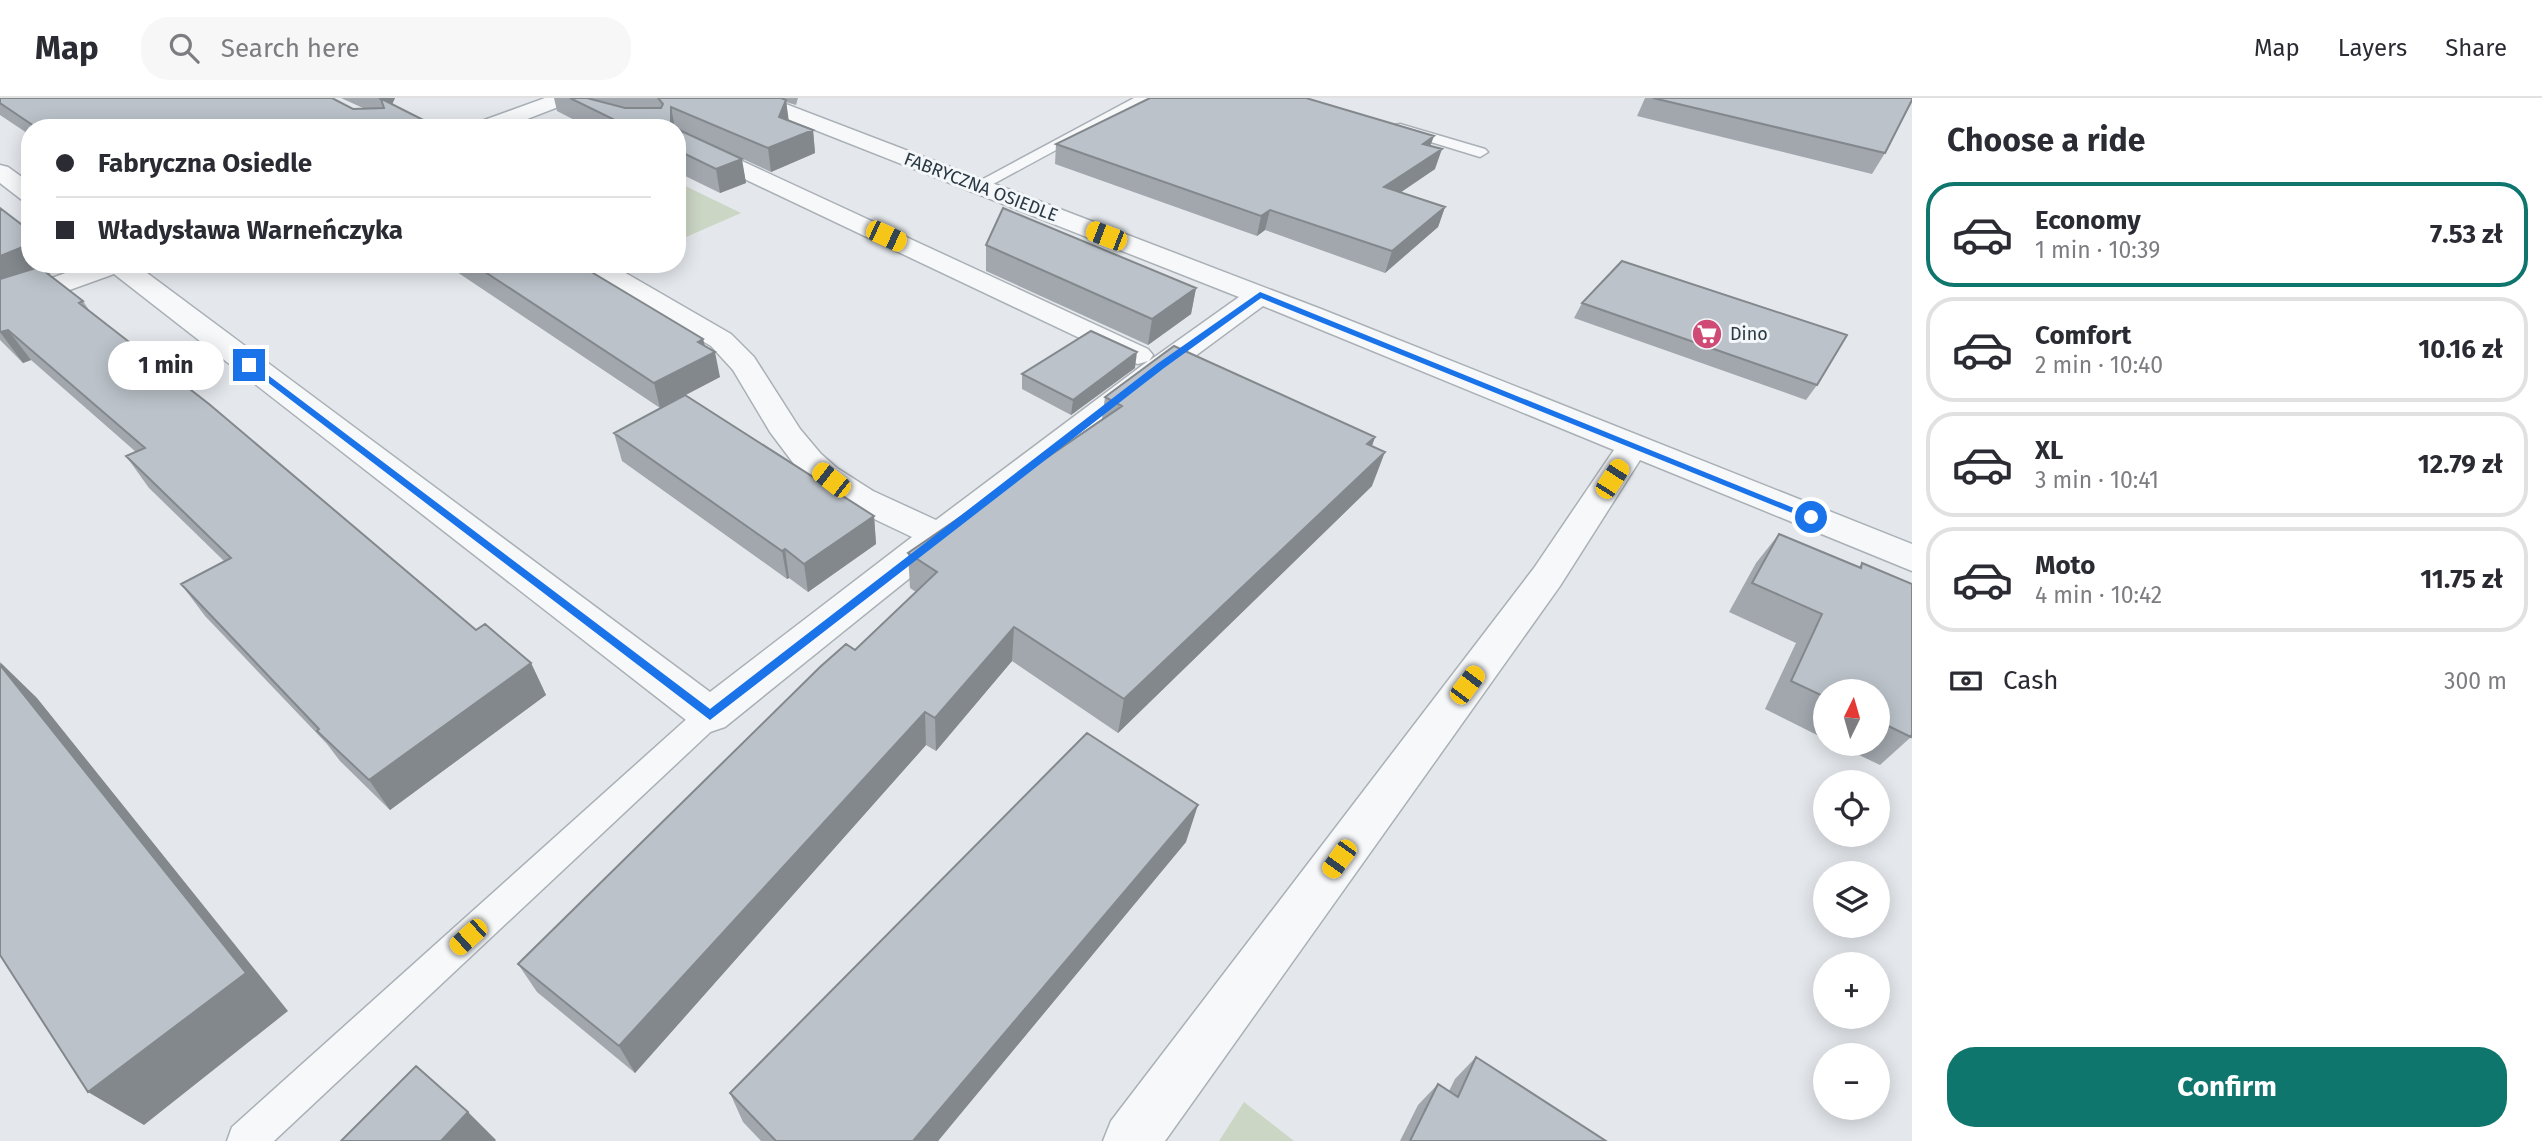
<!DOCTYPE html>
<html lang="en">
<head>
<meta charset="utf-8">
<style>
  :root { --surface:#fff; --page:#f7f7f7; --text:#2b2b33; --muted:#7c7c81; --line:#e1e1e2; --accent:#0f766e }
  body { margin:0; font-family:"Fira Sans",sans-serif; background:var(--page); color:var(--text); height:100vh; display:flex; flex-direction:column; font-size:26px; white-space:nowrap }
  * { box-sizing:border-box; margin:0 }
  p { font-size:23px; color:var(--muted) }
  .icon { flex:none; width:38px; height:38px; fill:none; stroke:currentColor; stroke-width:2; stroke-linecap:round; stroke-linejoin:round }
  .map { position:relative; flex:1; overflow:hidden }
  .panel { display:flex; flex-direction:column; background:var(--surface); width:630px }
  .panel>* { flex:none }
  .banner { position:absolute; left:21px; top:21px; width:665px; height:154px; border-radius:28px; box-shadow:0 4px 18px #0003; display:grid; align-content:center; height:154px; padding:0 35px; background:var(--surface) }
  .needle { width:46px; rotate:5deg }
  .controls { position:absolute; left:1813px; top:581px; display:grid; gap:14px }
  .controls a { display:grid; place-items:center; width:77px; height:77px; border-radius:50%; background:var(--surface); box-shadow:0 4px 18px #0003; font-size:35px }
  .end { position:absolute; width:32px; height:32px; margin:-16px; border:9px solid #1a73e8; background:#fff; box-shadow:0 0 0 4px #fff }
  .from { border-radius:50% }
  .bubble { position:absolute; height:49px; border-radius:24px; background:var(--surface); box-shadow:0 4px 18px #0003; font-size:23px; font-weight:700; line-height:49px; text-align:center }
  .car { position:absolute; width:21px; height:42px; margin:-21px -10px; border-radius:9px; box-shadow:0 0 5px 2px #0007; background:linear-gradient(#f5c518 24%,#345 0 40%,#f5c518 0 76%,#345 0 86%,#f5c518 0) }
  .banner b { display:flex; align-items:center; gap:24px; height:66px; font-size:26px }
  .banner b+b { border-top:2px solid var(--line) }
  .banner i { width:18px; height:18px; background:var(--text) }
  ul { padding:0; list-style:none }
  li { display:flex; align-items:center; gap:21px; height:105px; margin:0 14px 10px; padding:0 21px; border:4px solid var(--line); border-radius:28px }
  li div { flex:1 }
  li b { display:block; font-size:26px }
  li em { font-style:normal; font-weight:700 }
  li.active { border-color:var(--accent) }
  li>.icon { width:63px; height:63px; stroke-width:1.5 }
  h2 { padding:0 35px; font-size:32px; line-height:84px }
  .pay { display:flex; align-items:center; gap:18px; height:77px; padding:0 35px; font-size:26px }
  .pay p { margin-inline-start:auto }
  .primary-button { display:flex; gap:14px; margin-top:auto; padding:14px 35px }
  .primary-button a { flex:1; height:80px; border-radius:28px; background:var(--accent); color:#fff; font-size:28px; font-weight:700; line-height:80px; text-align:center }
  header { display:flex; align-items:center; gap:42px; box-sizing:border-box; height:98px; padding:0 35px; background:var(--surface); border-bottom:2px solid var(--line) }
  header strong { font-size:33px }
  nav { display:flex; gap:38px; margin-inline-start:auto; font-size:24px }
  .search { width:490px; height:63px; background:var(--page); display:flex; align-items:center; gap:18px; box-sizing:border-box; padding:0 24px; border-radius:28px; color:var(--muted); font-size:26px }
  main { display:flex; flex:1; min-height:0 }
  .map>svg:first-child { display:block }
  .green { fill:#ccd6c5 }
  .lines { fill:none; stroke-linecap:round; stroke-linejoin:round }
  .lane-casing { stroke:#a9b0b6; stroke-width:3 }
  .street-casing { stroke:#a9b0b6; stroke-width:3 }
  .lane { fill:#f7f8fa; fill-rule:evenodd }
  .street { fill:#f7f8fa; fill-rule:evenodd }
  .wall { fill:#a1a7ad }
  .shaded-wall { fill:#83888d }
  .building { fill:#bbc2c9; stroke:#83888d; stroke-width:2 }
  .route { fill:#1a73e8 }
  .labels { text-anchor:middle; dominant-baseline:central; stroke-width:6; stroke-linejoin:round; paint-order:stroke }
  .far-street-label { font-size:18px; fill:#2b3944; stroke:#f4f7f9 }
  .far-poi-label { font-size:18px; fill:#2b3944; stroke:#f4f7f9; text-anchor:start }
</style>
</head>
<body>
<header>
<strong>Map</strong>
<div class="search"><svg class="icon" aria-label="search" viewBox="0 0 24 24"><circle cx="10" cy="10" r="6"/><path d="M15 15l6 6"/></svg>Search here</div>
<nav><a>Map</a><a>Layers</a><a>Share</a></nav>
</header>
<main>
<div class="map">
<svg width="1912" height="1043" viewBox="0 0 1912 1043">
  <rect width="100%" height="100%" fill="#e4e8ec"/>
  <path class="green" d="M 677,84 L 741,115 L 677,143 Z
    M 1244,1004 L 1294,1043 L 1219,1043 Z"/>
  <g class="lines">
    <g class="lane-casing">
      <path id="lane" d="M 1134,0 L 1152,0 L 984,91 L 972,91 L 970,88 Z
        M 1400,26 L 1485,51 L 1488,54 L 1480,59 L 1395,33 L 1393,30 L 1395,27 Z
        M 710,606 L 720,609 L 724,617 L 720,625 L 274,1043 L 227,1043 L 232,1029 L 700,609 Z"/>
    </g>
    <g class="street-casing">
      <path id="street" d="M 545,0 L 574,0 L 571,4 L 504,30 L 473,30 L 476,25 Z
        M 741,0 L 770,0 L 1321,211 L 1912,446 L 1912,473 L 1640,362 L 1560,488 L 1165,1043 L 1103,1043 L 1111,1023 L 1534,470 L 1614,352 L 1263,208 C 1079,342 902,486 725,629 L 710,634 L 695,629 L 114,176 L 0,217 L 0,199 L 90,166 L 135,166 L 710,594 L 912,439 L 849,409 L 813,385 L 797,370 L 770,334 L 733,272 L 711,248 L 581,172 L 577,166 L 610,166 L 731,236 L 754,259 L 800,331 L 821,356 L 837,370 L 873,393 L 936,422 L 1148,263 L 1138,266 L 1128,263 L 677,49 L 677,33 L 1148,251 L 1153,257 L 1149,263 L 1239,199 L 744,4 Z
        M 0,67 L 8,69 L 30,85 L 30,104 L 22,102 L 0,85 Z"/>
    </g>
    <use href="#lane" class="lane"/>
    <use href="#street" class="street"/>
  </g>
  <path class="wall" d="M 0,0 L 353,11 L 363,10 L 341,0 L 395,0 L 392,6 L 439,30 L 30,30 L 30,37 L 0,17 Z
    M 554,0 L 798,0 L 796,7 L 786,4 L 788,22 L 813,32 L 815,55 L 771,74 L 741,60 L 746,85 L 720,95 L 677,74 L 677,30 L 590,30 L 557,13 Z
    M 1645,0 L 1912,0 L 1885,55 L 1872,76 L 1637,18 Z
    M 1056,46 L 1431,48 L 1435,71 L 1400,94 L 1445,109 L 1438,129 L 1385,175 L 1265,132 L 1257,138 L 1055,66 Z
    M 0,110 L 60,171 L 48,176 L 83,203 L 89,212 L 476,532 L 531,565 L 546,597 L 390,712 L 340,663 L 327,646 L 205,518 L 181,486 L 224,463 L 149,390 L 126,358 L 136,354 L 31,262 L 23,265 L 0,242 Z
    M 986,147 L 1196,190 L 1191,216 L 1148,247 L 986,173 Z
    M 445,166 L 578,166 L 703,241 L 705,248 L 720,279 L 686,297 L 874,418 L 876,446 L 808,494 L 789,480 L 787,481 L 622,363 L 614,335 L 660,310 Z
    M 1582,205 L 1817,287 L 1806,302 L 1574,220 Z
    M 1135,270 L 1071,317 L 1022,291 L 1022,276 Z
    M 1105,299 L 1375,339 L 1372,348 L 1372,388 L 1118,635 L 1012,563 L 936,653 L 926,647 L 635,975 L 537,894 L 518,866 L 855,552 L 916,494 L 910,490 L 908,455 L 1102,321 Z
    M 1779,436 L 1859,469 L 1862,465 L 1911,639 L 1880,667 L 1836,646 L 1878,646 L 1878,593 L 1825,593 L 1825,641 L 1765,611 L 1796,545 L 1729,514 L 1756,465 Z
    M 1186,744 L 938,1043 L 761,1043 L 743,1024 L 730,995 Z
    M 1476,959 L 1606,1043 L 1400,1043 L 1418,1007 L 1438,986 L 1449,993 L 1455,981 Z"/>
  <path class="shaded-wall" d="M 379,0 L 395,0 L 387,17 L 381,1 Z
    M 786,2 L 789,24 L 779,19 Z
    M 671,9 L 675,30 L 671,28 Z
    M 813,32 L 815,55 L 771,74 L 768,50 Z
    M 1434,38 L 1427,57 L 1423,46 Z
    M 1442,51 L 1435,71 L 1378,110 L 1384,89 Z
    M 742,61 L 746,85 L 720,95 L 716,71 Z
    M 1445,109 L 1438,129 L 1385,175 L 1392,153 Z
    M 1270,112 L 1265,132 L 1257,138 L 1261,118 Z
    M 30,146 L 30,166 L 57,166 L 60,171 L 0,197 L 0,158 Z
    M 1196,190 L 1191,216 L 1148,247 L 1152,221 Z
    M 8,232 L 31,262 L 23,265 L 0,234 Z
    M 703,241 L 707,258 L 715,254 L 720,279 L 660,310 L 654,285 L 698,244 Z
    M 1137,254 L 1135,270 L 1071,317 L 1073,302 Z
    M 1375,339 L 1363,373 L 1367,346 Z
    M 1385,354 L 1372,388 L 1118,635 L 1124,601 Z
    M 874,418 L 876,446 L 808,494 L 804,466 Z
    M 785,451 L 789,480 L 787,481 L 782,453 Z
    M 1014,529 L 1012,563 L 936,653 L 935,620 Z
    M 0,564 L 37,600 L 288,913 L 144,1027 L 88,994 Z
    M 531,565 L 546,597 L 390,712 L 369,682 Z
    M 925,614 L 926,647 L 635,975 L 619,948 Z
    M 1198,707 L 1186,744 L 938,1043 L 913,1043 Z
    M 468,1014 L 496,1042 L 495,1043 L 441,1043 Z"/>
  <path class="building" d="M 0,0 L 332,0 L 353,11 L 384,10 L 381,1 L 379,0 L 380,0 L 439,30 L 37,30 L 0,5 Z
    M 570,0 L 587,0 L 625,10 L 661,10 L 663,6 L 658,0 L 781,0 L 786,2 L 779,19 L 813,32 L 768,50 L 671,9 L 671,28 L 674,30 L 631,30 Z
    M 1150,0 L 1306,0 L 1434,38 L 1423,46 L 1442,51 L 1384,89 L 1445,109 L 1392,153 L 1270,112 L 1261,118 L 1056,46 Z
    M 1653,0 L 1912,0 L 1912,2 L 1885,55 Z
    M 677,31 L 742,61 L 716,71 L 677,52 Z
    M 0,110 L 30,133 L 30,146 L 0,158 Z
    M 1003,110 L 1196,190 L 1152,221 L 986,147 Z
    M 1622,163 L 1847,237 L 1817,287 L 1582,205 Z
    M 473,166 L 578,166 L 703,241 L 698,244 L 715,254 L 654,285 Z
    M 39,169 L 83,203 L 79,205 L 209,306 L 476,532 L 485,526 L 531,565 L 369,682 L 317,633 L 319,631 L 181,486 L 231,460 L 126,358 L 145,350 L 8,232 L 0,234 L 0,181 Z
    M 1091,233 L 1137,254 L 1073,302 L 1022,276 Z
    M 1174,248 L 1375,339 L 1367,346 L 1385,354 L 1124,601 L 1014,529 L 935,620 L 925,614 L 619,948 L 518,866 L 820,569 L 846,546 L 855,552 L 937,474 L 908,455 L 1122,308 L 1105,299 Z
    M 685,297 L 874,418 L 804,466 L 785,451 L 782,453 L 614,335 Z
    M 1779,436 L 1861,470 L 1862,465 L 1912,486 L 1912,636 L 1911,639 L 1878,623 L 1878,593 L 1825,593 L 1825,599 L 1791,583 L 1822,516 L 1752,485 Z
    M 0,567 L 246,875 L 88,994 L 0,857 Z
    M 1087,635 L 1198,707 L 913,1043 L 776,1043 L 730,995 Z
    M 1476,959 L 1606,1043 L 1410,1043 L 1438,986 L 1458,999 Z
    M 416,968 L 468,1014 L 441,1043 L 341,1043 Z"/>
  <path class="route" d="M 1260,194 L 1816,419 L 1807,421 L 1261,200 L 1164,270 L 710,622 L 245,267 L 252,265 L 710,611 L 1157,266 Z"/>
  <defs>
    <g id="supermarket-disc" transform="scale(1.575)"><circle r="9.5" fill="#cf4a75" stroke="#f4f7f9"/><path d="M-6-5.5h2.5l.6 2H6L4.5 2H-2.5L-4.4-4H-6ZM-1.5 3.2a1.3 1.3 0 1 0 .1 0ZM3 3.2a1.3 1.3 0 1 0 .1 0Z" fill="#fff"/></g>
  </defs>
  <g fill-rule="evenodd">
    <use href="#supermarket-disc" x="1707" y="236"/>
  </g>
  <g class="labels">
    <g class="far-street-label">
      <text transform="translate(981 89) rotate(21)">FABRYCZNA OSIEDLE</text>
    </g>
    <g class="far-poi-label">
      <text x="1730" y="236">Dino</text>
    </g>
  </g>
</svg>
<div class="controls">
<a><svg class="needle" viewBox="-14 -14 28 28"><path d="M0-13l5 13h-10z" fill="#e53935"/><path d="M0 13l5-13h-10z" fill="#7c7c81"/></svg></a>
<a><svg class="icon" aria-label="locate" viewBox="0 0 24 24"><circle cx="12" cy="12" r="6"/><path d="M12 2v4M12 18v4M2 12h4M18 12h4"/></svg></a>
<a><svg class="icon" aria-label="layers" viewBox="0 0 24 24"><path d="M12 4l9 5-9 5-9-5zM3 14l9 5 9-5"/></svg></a>
<a>+</a>
<a>−</a>
</div>
<i class="end from" style="left:1811px;top:419px"></i>
<i class="end" style="left:249px;top:267px"></i>
<div class="bubble" style="left:108px;top:243px;width:116px">1 min</div>
<i class="car" style="left:886px;top:138px;rotate:115deg"></i>
<i class="car" style="left:1106px;top:138px;rotate:291deg"></i>
<i class="car" style="left:1612px;top:381px;rotate:33deg"></i>
<i class="car" style="left:831px;top:382px;rotate:308deg"></i>
<i class="car" style="left:1467px;top:587px;rotate:37deg"></i>
<i class="car" style="left:1339px;top:761px;rotate:216deg"></i>
<i class="car" style="left:468px;top:839px;rotate:228deg"></i>
<div class="banner">
<b><i class="from"></i>Fabryczna Osiedle</b>
<b><i></i>Władysława Warneńczyka</b>
</div>
</div>
<section class="panel">
<h2>Choose a ride</h2>
<ul>
<li class="active"><svg class="icon" aria-label="car" viewBox="0 0 24 24"><path d="M5 17H2v-5l4-1 3-4h7l3 4 3 1v5h-3M9 17h6M6 11h13"/><circle cx="7" cy="17" r="2"/><circle cx="17" cy="17" r="2"/></svg><div><b>Economy</b><p>1 min · 10:39</p></div><em>7.53 zł</em></li>
<li><svg class="icon" aria-label="car" viewBox="0 0 24 24"><path d="M5 17H2v-5l4-1 3-4h7l3 4 3 1v5h-3M9 17h6M6 11h13"/><circle cx="7" cy="17" r="2"/><circle cx="17" cy="17" r="2"/></svg><div><b>Comfort</b><p>2 min · 10:40</p></div><em>10.16 zł</em></li>
<li><svg class="icon" aria-label="car" viewBox="0 0 24 24"><path d="M5 17H2v-5l4-1 3-4h7l3 4 3 1v5h-3M9 17h6M6 11h13"/><circle cx="7" cy="17" r="2"/><circle cx="17" cy="17" r="2"/></svg><div><b>XL</b><p>3 min · 10:41</p></div><em>12.79 zł</em></li>
<li><svg class="icon" aria-label="car" viewBox="0 0 24 24"><path d="M5 17H2v-5l4-1 3-4h7l3 4 3 1v5h-3M9 17h6M6 11h13"/><circle cx="7" cy="17" r="2"/><circle cx="17" cy="17" r="2"/></svg><div><b>Moto</b><p>4 min · 10:42</p></div><em>11.75 zł</em></li>
</ul>
<div class="pay"><svg class="icon" aria-label="cash" viewBox="0 0 24 24"><path d="M3 7h18v10H3z"/><circle cx="12" cy="12" r="2"/></svg>Cash<p>300 m</p></div>
<div class="primary-button"><a>Confirm</a></div>
</section>
</main>
</body>
</html>
